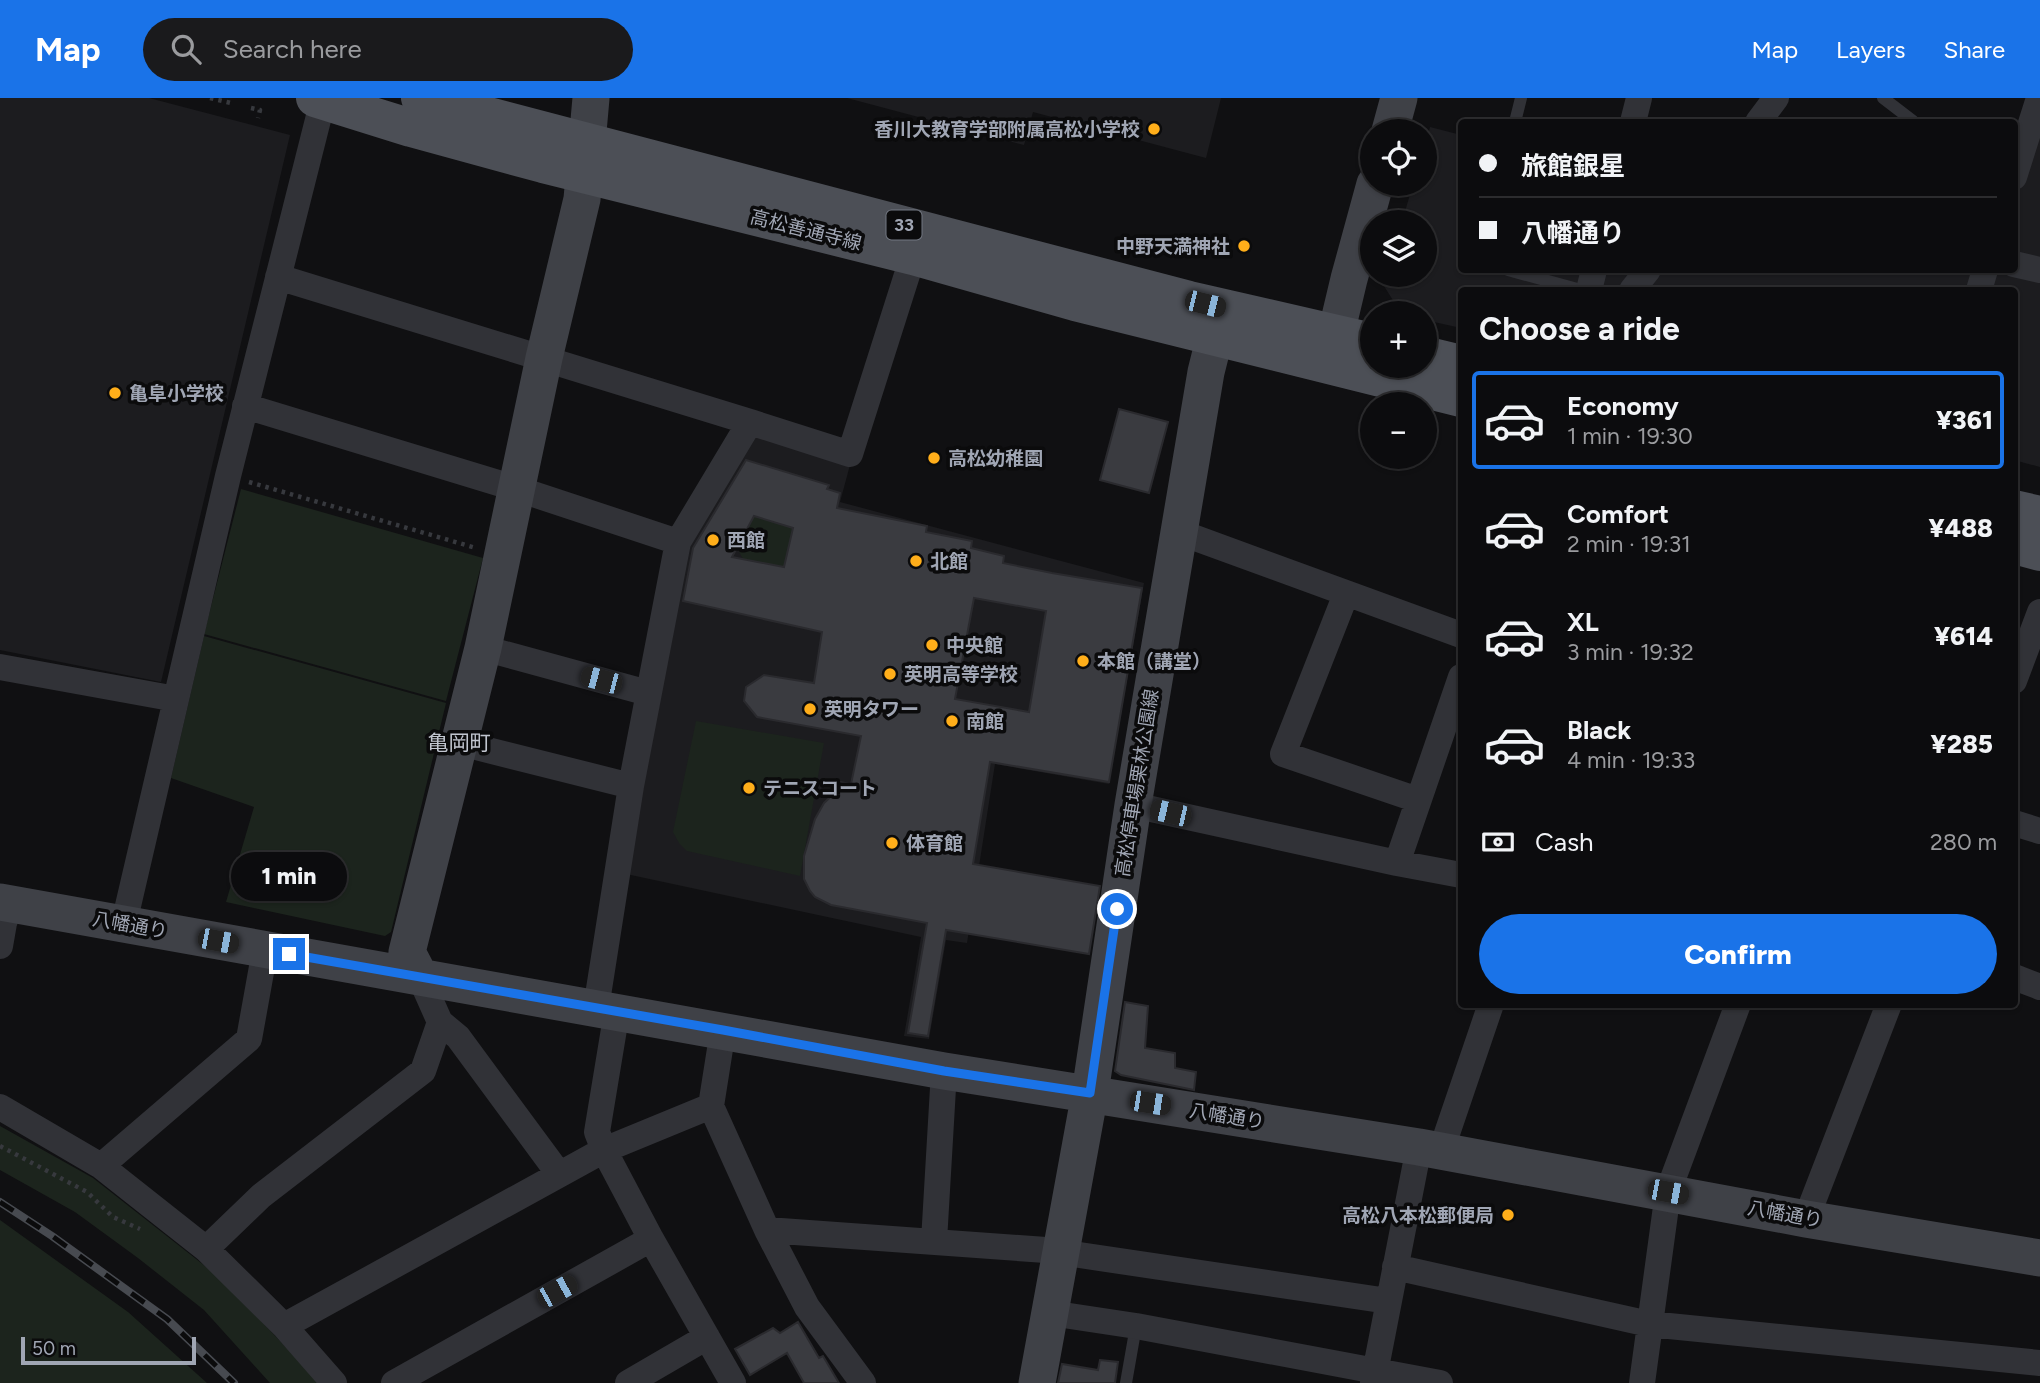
<!DOCTYPE html>
<html lang="en">
<head>
<meta charset="utf-8">
<style>
  :root { --surface:#0c0c0e; --page:#1a1a1c; --text:#f1f3f6; --muted:#9a9b9e; --line:#2c2c2e; --accent:#1a73e8 }
  body { margin:0; font-family:Figtree,"Noto Sans JP",sans-serif; background:var(--page); color:var(--text); height:100vh; display:flex; flex-direction:column; font-size:26px; white-space:nowrap }
  * { box-sizing:border-box; margin:0 }
  p { font-size:23px; color:var(--muted) }
  .icon { flex:none; width:38px; height:38px; fill:none; stroke:currentColor; stroke-width:2; stroke-linecap:round; stroke-linejoin:round }
  .map { position:relative; flex:1; overflow:hidden }
  .drawer { position:absolute; left:1458px; top:189px; width:560px; height:721px; display:flex; flex-direction:column; background:var(--surface); border-radius:7px; box-shadow:0 2px 5px #0004,0 0 0 2px var(--line) }
  .drawer>* { flex:none }
  .guide { position:absolute; left:1458px; top:21px; width:560px; height:154px; border-radius:7px; box-shadow:0 2px 5px #0004,0 0 0 2px var(--line); display:grid; align-content:center; height:154px; padding:0 21px; background:var(--surface) }
  .tools { position:absolute; left:1360px; top:21px; display:grid; gap:14px }
  .tools a { display:grid; place-items:center; width:77px; height:77px; border-radius:50%; background:var(--surface); box-shadow:0 2px 5px #0004,0 0 0 2px var(--line); font-size:35px }
  .scale { position:absolute; left:21px; bottom:18px; width:175px; box-sizing:border-box; padding-left:7px; border:4px solid #a0a6b4; border-top:0; font-size:19px; line-height:24px; white-space:nowrap; color:#a0a6b4; -webkit-text-stroke:5px #0b0b0c; paint-order:stroke }
  .end { position:absolute; width:32px; height:32px; margin:-16px; border:9px solid #1a73e8; background:#fff; box-shadow:0 0 0 4px #fff }
  .from { border-radius:50% }
  .bubble { position:absolute; height:49px; border-radius:24px; background:var(--surface); box-shadow:0 2px 5px #0004,0 0 0 2px var(--line); font-size:23px; font-weight:800; line-height:49px; text-align:center }
  .car { position:absolute; width:21px; height:42px; margin:-21px -10px; border-radius:9px; box-shadow:0 0 5px 2px #0007; background:linear-gradient(#222 24%,#8ab4d8 0 40%,#222 0 76%,#8ab4d8 0 86%,#222 0) }
  .guide b { display:flex; align-items:center; gap:24px; height:66px; font-size:26px }
  .guide b+b { border-top:2px solid var(--line) }
  .guide i { width:18px; height:18px; background:var(--text) }
  ul { padding:0; list-style:none }
  li { display:flex; align-items:center; gap:21px; height:98px; margin:0 14px 10px; padding:0 7px; border:4px solid transparent; border-radius:7px }
  li div { flex:1 }
  li b { display:block; font-size:26px }
  li em { font-style:normal; font-weight:800 }
  li.on { border-color:var(--accent) }
  li>.icon { width:63px; height:63px; stroke-width:1.5 }
  h2 { padding:0 21px; font-size:32px; line-height:84px }
  .pay { display:flex; align-items:center; gap:18px; height:77px; padding:0 21px; font-size:26px }
  .pay p { margin-inline-start:auto }
  .cta { display:flex; gap:14px; margin-top:auto; padding:14px 21px }
  .cta a { flex:1; height:80px; border-radius:42px; background:var(--accent); color:#fff; font-size:28px; font-weight:800; line-height:80px; text-align:center }
  header { display:flex; align-items:center; gap:42px; box-sizing:border-box; height:98px; padding:0 35px; background:var(--accent); color:#fff }
  header strong { font-size:33px }
  nav { display:flex; gap:38px; margin-inline-start:auto; font-size:24px }
  .search { width:490px; height:63px; background:var(--page); display:flex; align-items:center; gap:18px; box-sizing:border-box; padding:0 24px; border-radius:38px; color:var(--muted); font-size:26px }
  .map>svg:first-child { display:block }
  .built { fill:#1c1c1f }
  .green { fill:#1c241d }
  .building { fill:#3a3b40; stroke:#2a2a2e; stroke-width:2; fill-rule:evenodd }
  .lines { fill:none; stroke-linecap:round; stroke-linejoin:round }
  .path { stroke:#37393e; stroke-width:4.5; stroke-dasharray:3.5 5; stroke-linecap:butt }
  .lane { stroke:#313237; stroke-width:12 }
  .street { stroke:#313237; stroke-width:26 }
  .secondary { stroke:#3f4147; stroke-width:37 }
  .primary { stroke:#4c4f56; stroke-width:38 }
  .rail-casing { stroke:#474a50; stroke-width:8 }
  .rail { stroke:#0b0b0c; stroke-width:5; stroke-dasharray:16; stroke-linecap:butt }
  .route { stroke:#1a73e8; stroke-width:9 }
  .poi-dot { fill:#ffae1a; stroke:#0b0b0c; stroke-width:2.5 }
  .labels { text-anchor:middle; dominant-baseline:central; stroke-width:7; stroke-linejoin:round; paint-order:stroke }
  .shield { fill:#0b0b0c; stroke:#737882; stroke-width:2 }
  .shield-label { font-size:18px; font-weight:bold; fill:#a0a6b4 }
  .poi-label { font-size:19px; font-weight:bold; fill:#a0a6b4; stroke:#0b0b0c; text-anchor:start }
  .street-label { font-size:19px; fill:#a0a6b4; stroke:#0b0b0c }
  .neighbourhood-label { font-size:21px; fill:#c1c5cf; stroke:#0b0b0c }
</style>
</head>
<body>
<header>
<strong>Map</strong>
<div class="search"><svg class="icon" aria-label="search" viewBox="0 0 24 24"><circle cx="10" cy="10" r="6"/><path d="M15 15l6 6"/></svg>Search here</div>
<nav><a>Map</a><a>Layers</a><a>Share</a></nav>
</header>
<div class="map">
<svg width="2040" height="1285" viewBox="0 0 2040 1285">
  <rect width="100%" height="100%" fill="#101012"/>
  <path class="built" d="M 0,0 L 149,0 L 290,37 L 161,584 L 0,552 Z
    M 847,0 L 1221,0 L 1206,60 L 1033,14 L 1024,47 Z
    M 2040,28 L 2040,162 L 2014,157 L 2014,106 Z
    M 1430,29 L 1461,37 L 1461,172 L 2005,172 L 2040,180 L 2040,369 L 2014,362 L 2014,192 L 1461,192 L 1461,230 L 1425,222 L 1424,215 L 1401,215 L 1384,188 L 1387,177 L 1424,177 L 1424,124 L 1402,124 L 1413,86 L 1424,86 L 1425,47 Z
    M 759,338 L 850,367 L 840,404 L 1144,485 L 1109,686 L 995,666 L 967,845 L 946,842 L 929,941 L 904,938 L 921,839 L 617,774 L 675,458 L 739,346 Z"/>
  <path class="green" d="M 241,391 L 483,460 L 446,603 L 204,536 Z
    M 754,418 L 793,430 L 784,469 L 743,461 L 737,450 Z
    M 204,538 L 446,605 L 391,834 L 385,838 L 226,804 L 254,709 L 171,680 Z
    M 696,623 L 824,645 L 800,778 L 687,753 L 679,745 L 673,734 Z
    M 0,1028 L 93,1080 L 219,1179 L 320,1285 L 270,1285 L 204,1212 L 138,1160 L 75,1114 L 0,1072 Z
    M 0,1122 L 128,1214 L 207,1285 L 0,1285 Z"/>
  <path class="building" d="M 1119,311 L 1168,324 L 1149,395 L 1100,382 Z
    M 746,362 L 829,387 L 827,391 L 840,395 L 837,410 L 927,428 L 926,434 L 972,443 L 971,450 L 1004,458 L 1003,465 L 1052,475 L 1142,490 L 1109,684 L 990,664 L 973,766 L 1100,788 L 1089,856 L 946,832 L 928,938 L 908,935 L 927,825 L 831,807 L 815,799 L 810,793 L 804,781 L 804,758 L 815,721 L 824,705 L 838,692 L 839,684 L 851,686 L 861,638 L 757,619 L 744,603 L 746,589 L 764,577 L 814,585 L 822,534 L 683,503 L 693,450 ZM 754,418 L 793,430 L 784,469 L 732,459 ZM 974,500 L 1046,513 L 1029,614 L 955,601 Z
    M 1125,904 L 1148,908 L 1145,950 L 1175,955 L 1175,970 L 1196,974 L 1194,992 L 1121,977 L 1115,973 Z
    M 798,1224 L 819,1260 L 823,1258 L 839,1285 L 804,1285 L 787,1255 L 750,1277 L 735,1251 L 773,1230 L 780,1235 Z
    M 1100,1262 L 1118,1264 L 1115,1285 L 1058,1285 L 1062,1266 L 1098,1272 Z"/>
  <g class="lines">
    <path class="path" d="M 210,0 L 231,5
      M 251,10 L 260,12 L 258,20
      M 249,384 L 476,450
      M 0,1048 L 87,1094 L 113,1119 L 140,1131"/>
    <path class="lane" d="M 1883,0 L 1913,23 L 1912,24
      M 1515,24 L 1521,0
      M 1508,172 L 1581,192
      M 1126,1285 L 1136,1228"/>
    <path class="street" d="M 1633,24 L 1639,0
      M 1758,24 L 1776,0
      M 2014,79 L 2039,0
      M 2014,166 L 2040,172
      M 278,179 L 750,324
      M 1589,192 L 1594,172
      M 1632,192 L 1648,172
      M 1979,192 L 1985,172
      M 245,308 L 518,391 L 678,444
      M 1179,434 L 1461,537
      M 1346,496 L 1283,656 L 1418,702
      M 483,550 L 648,595
      M 0,569 L 176,601
      M 2014,583 L 2040,514
      M 460,645 L 631,688
      M 1133,707 L 1397,765 L 1461,777
      M 2014,725 L 2040,733
      M 1397,765 L 1461,579
      M 124,825 L 228,378 L 323,2
      M 0,848 L 4,825 L 10,806
      M 2014,879 L 2040,889
      M 596,910 L 631,688 L 678,444 L 750,324 L 850,356 L 913,158
      M 617,913 L 597,1034 L 604,1052 L 651,1141 L 733,1285
      M 440,924 L 458,939 L 559,1076
      M 723,932 L 711,1008 L 767,1132 L 807,1209 L 863,1285
      M 0,1009 L 101,1068 L 206,1151 L 284,1228 L 334,1285
      M 1441,1053 L 1491,906
      M 101,1068 L 249,941 L 265,852
      M 1806,1121 L 1889,906
      M 767,1132 L 1046,1152 L 1388,1203
      M 934,1143 L 944,973
      M 206,1151 L 261,1098 L 423,973 L 440,924 L 420,879
      M 1395,1169 L 1649,1226 L 2040,1265
      M 1050,1215 L 1136,1228 L 1440,1285
      M 284,1228 L 604,1052 L 711,1008
      M 394,1285 L 651,1141
      M 628,1285 L 707,1239
      M 1373,1285 L 1419,1049
      M 1642,1285 L 1668,1094 L 1738,906"/>
    <path class="secondary" d="M 1390,33 L 1399,0
      M 1329,265 L 1349,181 L 1375,86
      M 0,804 L 944,973 L 1419,1049 L 1806,1121 L 2040,1160
      M 420,879 L 407,854 L 483,550 L 544,260 L 582,101 L 591,0
      M 1037,1285 L 1090,995 L 1133,707 L 1206,274 L 1222,210"/>
    <path class="primary" d="M 315,0 L 411,30 L 543,66 L 913,158 L 1075,204 L 1461,300
      M 420,0 L 1189,202 L 1372,244
      M 1424,257 L 1461,266
      M 2014,411 L 2040,417
      M 2014,447 L 2040,454"/>
    <g class="rail-casing">
      <path id="rail" d="M 0,1104 L 52,1138 L 167,1221 L 234,1285"/>
    </g>
    <use href="#rail" class="rail"/>
  </g>
  <g class="lines">
    <path class="route" d="M 289,856 L 723,932 L 944,973 L 1090,995 L 1117,811"/>
  </g>
  <g class="poi-dot">
    <circle cx="1154" cy="31" r="7"/>
    <circle cx="1244" cy="148" r="7"/>
    <circle cx="115" cy="295" r="7"/>
    <circle cx="934" cy="360" r="7"/>
    <circle cx="713" cy="442" r="7"/>
    <circle cx="916" cy="463" r="7"/>
    <circle cx="932" cy="547" r="7"/>
    <circle cx="1083" cy="563" r="7"/>
    <circle cx="890" cy="576" r="7"/>
    <circle cx="810" cy="611" r="7"/>
    <circle cx="952" cy="623" r="7"/>
    <circle cx="749" cy="690" r="7"/>
    <circle cx="892" cy="745" r="7"/>
    <circle cx="1508" cy="1117" r="7"/>
  </g>
  <g class="labels">
    <rect class="shield" x="886.5" y="112.5" width="35" height="29" rx="5"/>
    <g class="shield-label">
      <text x="904" y="127">33</text>
    </g>
    <g class="poi-label">
      <text x="1140" y="31" text-anchor="end">香川大教育学部附属高松小学校</text>
      <text x="1230" y="148" text-anchor="end">中野天満神社</text>
      <text x="129" y="295">亀阜小学校</text>
      <text x="948" y="360">高松幼稚園</text>
      <text x="727" y="442">西館</text>
      <text x="930" y="463">北館</text>
      <text x="946" y="547">中央館</text>
      <text x="1097" y="563">本館（講堂）</text>
      <text x="904" y="576">英明高等学校</text>
      <text x="824" y="611">英明タワー</text>
      <text x="966" y="623">南館</text>
      <text x="763" y="690">テニスコート</text>
      <text x="906" y="745">体育館</text>
      <text x="1494" y="1117" text-anchor="end">高松八本松郵便局</text>
    </g>
    <g class="street-label">
      <text transform="translate(806 132) rotate(14)">高松善通寺線</text>
      <text transform="translate(1137 685) rotate(-81)">高松停車場栗林公園線</text>
      <text transform="translate(130 827) rotate(10)">八幡通り</text>
      <text transform="translate(1227 1018) rotate(9)">八幡通り</text>
      <text transform="translate(1785 1116) rotate(10)">八幡通り</text>
    </g>
    <g class="neighbourhood-label">
      <text x="459" y="644">亀岡町</text>
    </g>
  </g>
</svg>
<div class="tools">
<a><svg class="icon" aria-label="locate" viewBox="0 0 24 24"><circle cx="12" cy="12" r="6"/><path d="M12 2v4M12 18v4M2 12h4M18 12h4"/></svg></a>
<a><svg class="icon" aria-label="layers" viewBox="0 0 24 24"><path d="M12 4l9 5-9 5-9-5zM3 14l9 5 9-5"/></svg></a>
<a>+</a>
<a>−</a>
</div>
<div class="scale">50 m</div>
<i class="end from" style="left:1117px;top:811px"></i>
<i class="end" style="left:289px;top:856px"></i>
<div class="bubble" style="left:231px;top:754px;width:116px">1 min</div>
<i class="car" style="left:1205px;top:206px;rotate:104deg"></i>
<i class="car" style="left:601px;top:582px;rotate:285deg"></i>
<i class="car" style="left:1170px;top:715px;rotate:283deg"></i>
<i class="car" style="left:218px;top:843px;rotate:101deg"></i>
<i class="car" style="left:1150px;top:1005px;rotate:99deg"></i>
<i class="car" style="left:1668px;top:1094px;rotate:101deg"></i>
<i class="car" style="left:557px;top:1193px;rotate:61deg"></i>
<div class="guide">
<b><i class="from"></i>旅館銀星</b>
<b><i></i>八幡通り</b>
</div>
<section class="drawer">
<h2>Choose a ride</h2>
<ul>
<li class="on"><svg class="icon" aria-label="car" viewBox="0 0 24 24"><path d="M5 17H2v-5l4-1 3-4h7l3 4 3 1v5h-3M9 17h6M6 11h13"/><circle cx="7" cy="17" r="2"/><circle cx="17" cy="17" r="2"/></svg><div><b>Economy</b><p>1 min · 19:30</p></div><em>¥361</em></li>
<li><svg class="icon" aria-label="car" viewBox="0 0 24 24"><path d="M5 17H2v-5l4-1 3-4h7l3 4 3 1v5h-3M9 17h6M6 11h13"/><circle cx="7" cy="17" r="2"/><circle cx="17" cy="17" r="2"/></svg><div><b>Comfort</b><p>2 min · 19:31</p></div><em>¥488</em></li>
<li><svg class="icon" aria-label="car" viewBox="0 0 24 24"><path d="M5 17H2v-5l4-1 3-4h7l3 4 3 1v5h-3M9 17h6M6 11h13"/><circle cx="7" cy="17" r="2"/><circle cx="17" cy="17" r="2"/></svg><div><b>XL</b><p>3 min · 19:32</p></div><em>¥614</em></li>
<li><svg class="icon" aria-label="car" viewBox="0 0 24 24"><path d="M5 17H2v-5l4-1 3-4h7l3 4 3 1v5h-3M9 17h6M6 11h13"/><circle cx="7" cy="17" r="2"/><circle cx="17" cy="17" r="2"/></svg><div><b>Black</b><p>4 min · 19:33</p></div><em>¥285</em></li>
</ul>
<div class="pay"><svg class="icon" aria-label="cash" viewBox="0 0 24 24"><path d="M3 7h18v10H3z"/><circle cx="12" cy="12" r="2"/></svg>Cash<p>280 m</p></div>
<div class="cta"><a>Confirm</a></div>
</section>
</div>
</body>
</html>
